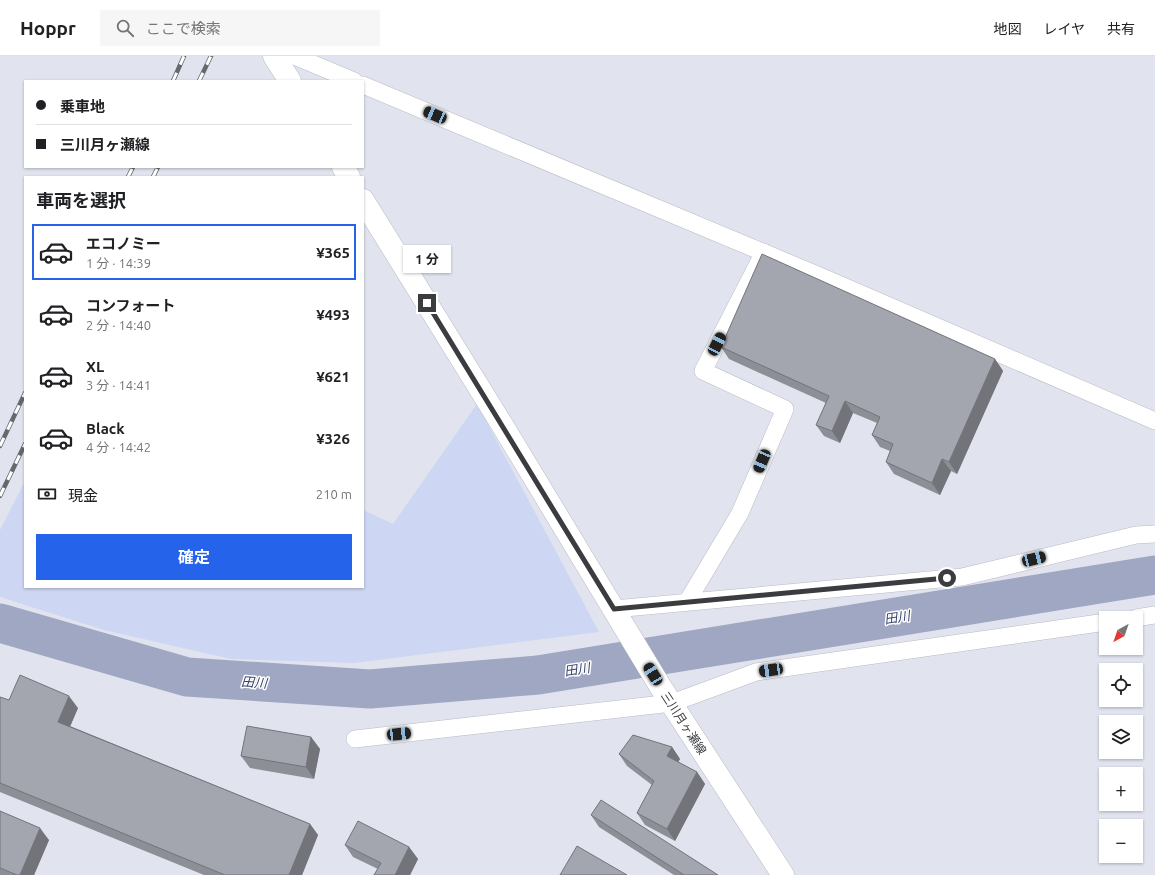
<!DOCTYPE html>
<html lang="ja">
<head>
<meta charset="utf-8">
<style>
  :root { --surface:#fff; --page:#f6f6f6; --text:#202124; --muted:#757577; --line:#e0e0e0; --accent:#2563eb }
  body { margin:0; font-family:Ubuntu,"Noto Sans JP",sans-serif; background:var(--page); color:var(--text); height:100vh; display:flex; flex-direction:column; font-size:15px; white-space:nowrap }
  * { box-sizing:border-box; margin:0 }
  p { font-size:13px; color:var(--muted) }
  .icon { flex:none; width:22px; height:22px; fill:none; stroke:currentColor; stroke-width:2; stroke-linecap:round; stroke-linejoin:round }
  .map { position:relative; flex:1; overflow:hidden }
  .sheet { position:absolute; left:24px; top:120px; width:340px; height:412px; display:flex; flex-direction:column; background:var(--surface); border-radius:0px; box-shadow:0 1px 3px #0004 }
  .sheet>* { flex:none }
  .banner { position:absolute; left:24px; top:24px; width:340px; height:88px; border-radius:0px; box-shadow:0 1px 3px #0004; display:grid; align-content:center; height:88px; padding:0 12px; background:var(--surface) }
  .needle { width:26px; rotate:220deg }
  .fabs { position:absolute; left:1099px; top:555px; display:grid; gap:8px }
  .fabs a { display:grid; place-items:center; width:44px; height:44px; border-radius:0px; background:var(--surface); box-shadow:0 1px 3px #0004; font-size:20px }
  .end { position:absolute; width:18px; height:18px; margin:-9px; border:5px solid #3a3c3f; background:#fff; box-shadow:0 0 0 2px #fff }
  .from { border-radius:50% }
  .bubble { position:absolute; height:28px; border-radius:0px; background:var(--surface); box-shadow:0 1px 3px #0004; font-size:13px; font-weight:700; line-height:28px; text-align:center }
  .car { position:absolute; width:12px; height:24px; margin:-12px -6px; border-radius:5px; box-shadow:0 0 3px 1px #0007; background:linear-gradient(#222 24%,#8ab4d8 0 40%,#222 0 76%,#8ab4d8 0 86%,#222 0) }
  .banner b { display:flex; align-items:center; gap:14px; height:38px; font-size:15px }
  .banner b+b { border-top:1px solid var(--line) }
  .banner i { width:10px; height:10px; background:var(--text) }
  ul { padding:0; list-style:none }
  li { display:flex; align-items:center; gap:12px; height:56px; margin:0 8px 6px; padding:0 4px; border:2px solid transparent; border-radius:0px }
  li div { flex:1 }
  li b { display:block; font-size:15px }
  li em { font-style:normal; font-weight:700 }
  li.active { border-color:var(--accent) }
  li>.icon { width:36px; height:36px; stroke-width:1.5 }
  h2 { padding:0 12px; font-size:18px; line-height:48px }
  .pay { display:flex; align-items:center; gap:10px; height:44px; padding:0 12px; font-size:15px }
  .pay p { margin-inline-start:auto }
  .button { display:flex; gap:8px; margin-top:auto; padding:8px 12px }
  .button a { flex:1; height:46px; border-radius:0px; background:var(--accent); color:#fff; font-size:16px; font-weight:700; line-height:46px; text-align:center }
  header { display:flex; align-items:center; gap:24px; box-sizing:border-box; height:56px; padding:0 20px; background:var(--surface); border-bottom:1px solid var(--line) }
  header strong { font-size:19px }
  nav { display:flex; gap:22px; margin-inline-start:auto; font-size:14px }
  .search { width:280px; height:36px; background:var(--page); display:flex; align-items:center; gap:10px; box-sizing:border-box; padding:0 14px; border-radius:0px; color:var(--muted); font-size:15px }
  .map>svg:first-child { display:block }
  .green { fill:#cdd6f2 }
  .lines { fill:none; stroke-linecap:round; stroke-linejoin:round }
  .river { stroke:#9fa7c2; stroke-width:39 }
  .street-casing { stroke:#b8bbc4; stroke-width:18 }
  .secondary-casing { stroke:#b8bbc4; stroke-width:23 }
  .street { stroke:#fff; stroke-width:17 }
  .secondary { stroke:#fff; stroke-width:22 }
  .rail-casing { stroke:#66686d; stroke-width:4.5 }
  .rail { stroke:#fff; stroke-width:3; stroke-dasharray:9; stroke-linecap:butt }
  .wall { fill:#8c8f96 }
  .shaded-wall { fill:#72747a }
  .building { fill:#a3a6af; stroke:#72747a }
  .route { stroke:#3a3c3f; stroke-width:5 }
  .labels { text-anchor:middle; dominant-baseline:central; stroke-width:3; stroke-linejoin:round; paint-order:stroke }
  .street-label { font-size:12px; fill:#3a3c3f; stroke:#fff }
  .water-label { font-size:13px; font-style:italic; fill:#374169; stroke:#fff }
</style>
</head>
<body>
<header>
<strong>Hoppr</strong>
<div class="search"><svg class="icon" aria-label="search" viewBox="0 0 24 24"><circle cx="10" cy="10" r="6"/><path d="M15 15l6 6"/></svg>ここで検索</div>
<nav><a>地図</a><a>レイヤ</a><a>共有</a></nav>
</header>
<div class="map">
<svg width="1155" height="819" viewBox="0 0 1155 819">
  <rect width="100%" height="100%" fill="#e1e4ee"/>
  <path class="green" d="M 477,348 L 599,576 L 354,607 L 231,603 L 104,574 L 0,541 L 0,474 L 25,425 L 25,531 L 363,531 L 363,454 L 393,468 Z"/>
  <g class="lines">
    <path class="river" d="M 0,567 L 187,621 L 370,633 L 538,619 L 1155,519"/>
    <g class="street-casing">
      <path id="street" d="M 294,0 L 354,25
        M 363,29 L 827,223 L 1155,365
        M 687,546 L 740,457 L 785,353 L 703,315 L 764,196
        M 614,553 L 962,521 L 1136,479 L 1155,478
        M 1136,562 L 1155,559
        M 355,683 L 672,647 L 756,616 L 1106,566"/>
    </g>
    <g class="secondary-casing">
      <path id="secondary" d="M 274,0 L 290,25
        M 343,111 L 349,121
        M 363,144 L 501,367 L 660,630 L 783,819"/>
    </g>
    <use href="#street" class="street"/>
    <use href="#secondary" class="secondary"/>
    <g class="rail-casing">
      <path id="rail" d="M 173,25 L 184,0
        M 199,25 L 211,0
        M 128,121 L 133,111
        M 153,121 L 158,111
        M 0,390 L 25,337
        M 0,440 L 25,388"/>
    </g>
    <use href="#rail" class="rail"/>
  </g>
  <path class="wall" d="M 721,291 L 995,303 L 1003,315 L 957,418 L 951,415 L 940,439 L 894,418 L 886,406 L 890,395 L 880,391 L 872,379 L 877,367 L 853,357 L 840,387 L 824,380 L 816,369 L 826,347 L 729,303 Z
    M 0,641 L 9,644 L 78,652 L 70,670 L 310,768 L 318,779 L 302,819 L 204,819 L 0,736 Z
    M 311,681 L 320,693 L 314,723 L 250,712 L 241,700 Z
    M 672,691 L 680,703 L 678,706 L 697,716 L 705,728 L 675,785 L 645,769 L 637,757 L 652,729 L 627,710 L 619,698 Z
    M 0,755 L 49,784 L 34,819 L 0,819 Z
    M 591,759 L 718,819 L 674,819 L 599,771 Z
    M 345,789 L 409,791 L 418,803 L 410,819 L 374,819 L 378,813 L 353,801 Z"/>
  <path class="shaded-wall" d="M 995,303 L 1003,315 L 957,418 L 949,406 Z
    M 845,345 L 853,357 L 840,387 L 832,375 Z
    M 942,403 L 951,415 L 940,439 L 932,427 Z
    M 69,640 L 78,652 L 67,678 L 58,666 Z
    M 311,681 L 320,693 L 314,723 L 306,711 Z
    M 672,691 L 680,703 L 675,712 L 667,700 Z
    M 697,716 L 705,728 L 675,785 L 667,773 Z
    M 310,768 L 318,779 L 302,819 L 289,819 Z
    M 40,772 L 49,784 L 34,819 L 20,819 Z
    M 409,791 L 418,803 L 410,819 L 395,819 Z"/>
  <path class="building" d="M 762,198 L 995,303 L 949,406 L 942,403 L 932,427 L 886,406 L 893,388 L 872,379 L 880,361 L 845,345 L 832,375 L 816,369 L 829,340 L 721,291 Z
    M 20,619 L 69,640 L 58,666 L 310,768 L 289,819 L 225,819 L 0,727 L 0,641 L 9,644 Z
    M 247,670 L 311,681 L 306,711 L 241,700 Z
    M 633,679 L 672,691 L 667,700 L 697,716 L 667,773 L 637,757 L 654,725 L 619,698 Z
    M 601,744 L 718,819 L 684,819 L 591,759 Z
    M 0,755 L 40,772 L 20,819 L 17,819 L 0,812 Z
    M 358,765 L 409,791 L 395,819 L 374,819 L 381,807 L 345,789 Z
    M 577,790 L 627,819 L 560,819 Z"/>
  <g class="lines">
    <path class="route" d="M 427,247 L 614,553 L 947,522"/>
  </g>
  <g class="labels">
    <g class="street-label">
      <text transform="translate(684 667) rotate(57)">三川月ヶ瀬線</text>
    </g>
    <g class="water-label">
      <text transform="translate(897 561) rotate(-9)">田川</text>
      <text transform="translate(577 613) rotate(-9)">田川</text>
      <text transform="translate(254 626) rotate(4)">田川</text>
    </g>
  </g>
</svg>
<div class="fabs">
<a><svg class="needle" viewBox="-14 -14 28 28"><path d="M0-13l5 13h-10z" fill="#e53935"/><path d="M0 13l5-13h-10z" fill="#757577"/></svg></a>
<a><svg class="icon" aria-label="locate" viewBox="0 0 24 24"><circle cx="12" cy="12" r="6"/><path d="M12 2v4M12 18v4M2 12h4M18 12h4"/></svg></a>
<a><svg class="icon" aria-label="layers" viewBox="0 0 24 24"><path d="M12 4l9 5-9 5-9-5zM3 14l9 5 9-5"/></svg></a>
<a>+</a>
<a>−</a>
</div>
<i class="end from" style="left:947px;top:522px"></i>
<i class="end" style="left:427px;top:247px"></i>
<div class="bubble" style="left:403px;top:189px;width:48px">1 分</div>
<i class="car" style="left:435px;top:59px;rotate:293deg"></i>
<i class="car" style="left:717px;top:288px;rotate:27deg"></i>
<i class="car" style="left:762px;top:405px;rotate:203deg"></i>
<i class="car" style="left:1034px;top:503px;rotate:76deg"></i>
<i class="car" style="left:771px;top:614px;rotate:262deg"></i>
<i class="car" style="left:653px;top:618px;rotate:328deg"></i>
<i class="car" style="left:399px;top:678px;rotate:84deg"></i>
<div class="banner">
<b><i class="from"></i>乗車地</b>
<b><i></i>三川月ヶ瀬線</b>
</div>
<section class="sheet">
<h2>車両を選択</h2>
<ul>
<li class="active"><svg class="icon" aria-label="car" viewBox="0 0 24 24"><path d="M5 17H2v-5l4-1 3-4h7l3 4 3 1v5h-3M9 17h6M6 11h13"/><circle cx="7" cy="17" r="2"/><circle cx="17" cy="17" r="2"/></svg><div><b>エコノミー</b><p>1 分 · 14:39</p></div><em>¥365</em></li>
<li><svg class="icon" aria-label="car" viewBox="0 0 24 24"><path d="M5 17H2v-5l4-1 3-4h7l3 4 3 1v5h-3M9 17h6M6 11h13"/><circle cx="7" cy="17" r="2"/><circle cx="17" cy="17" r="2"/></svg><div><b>コンフォート</b><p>2 分 · 14:40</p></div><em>¥493</em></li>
<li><svg class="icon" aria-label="car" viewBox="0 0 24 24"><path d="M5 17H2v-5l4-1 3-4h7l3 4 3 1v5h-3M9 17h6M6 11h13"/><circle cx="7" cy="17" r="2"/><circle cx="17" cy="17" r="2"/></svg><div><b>XL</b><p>3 分 · 14:41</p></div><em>¥621</em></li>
<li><svg class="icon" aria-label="car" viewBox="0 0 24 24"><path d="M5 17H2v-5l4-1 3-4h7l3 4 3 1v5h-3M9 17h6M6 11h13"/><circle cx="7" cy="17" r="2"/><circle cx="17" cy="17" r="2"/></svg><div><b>Black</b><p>4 分 · 14:42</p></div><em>¥326</em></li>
</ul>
<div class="pay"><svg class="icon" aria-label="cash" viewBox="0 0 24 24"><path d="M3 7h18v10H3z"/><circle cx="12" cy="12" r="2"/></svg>現金<p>210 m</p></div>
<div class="button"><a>確定</a></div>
</section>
</div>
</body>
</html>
